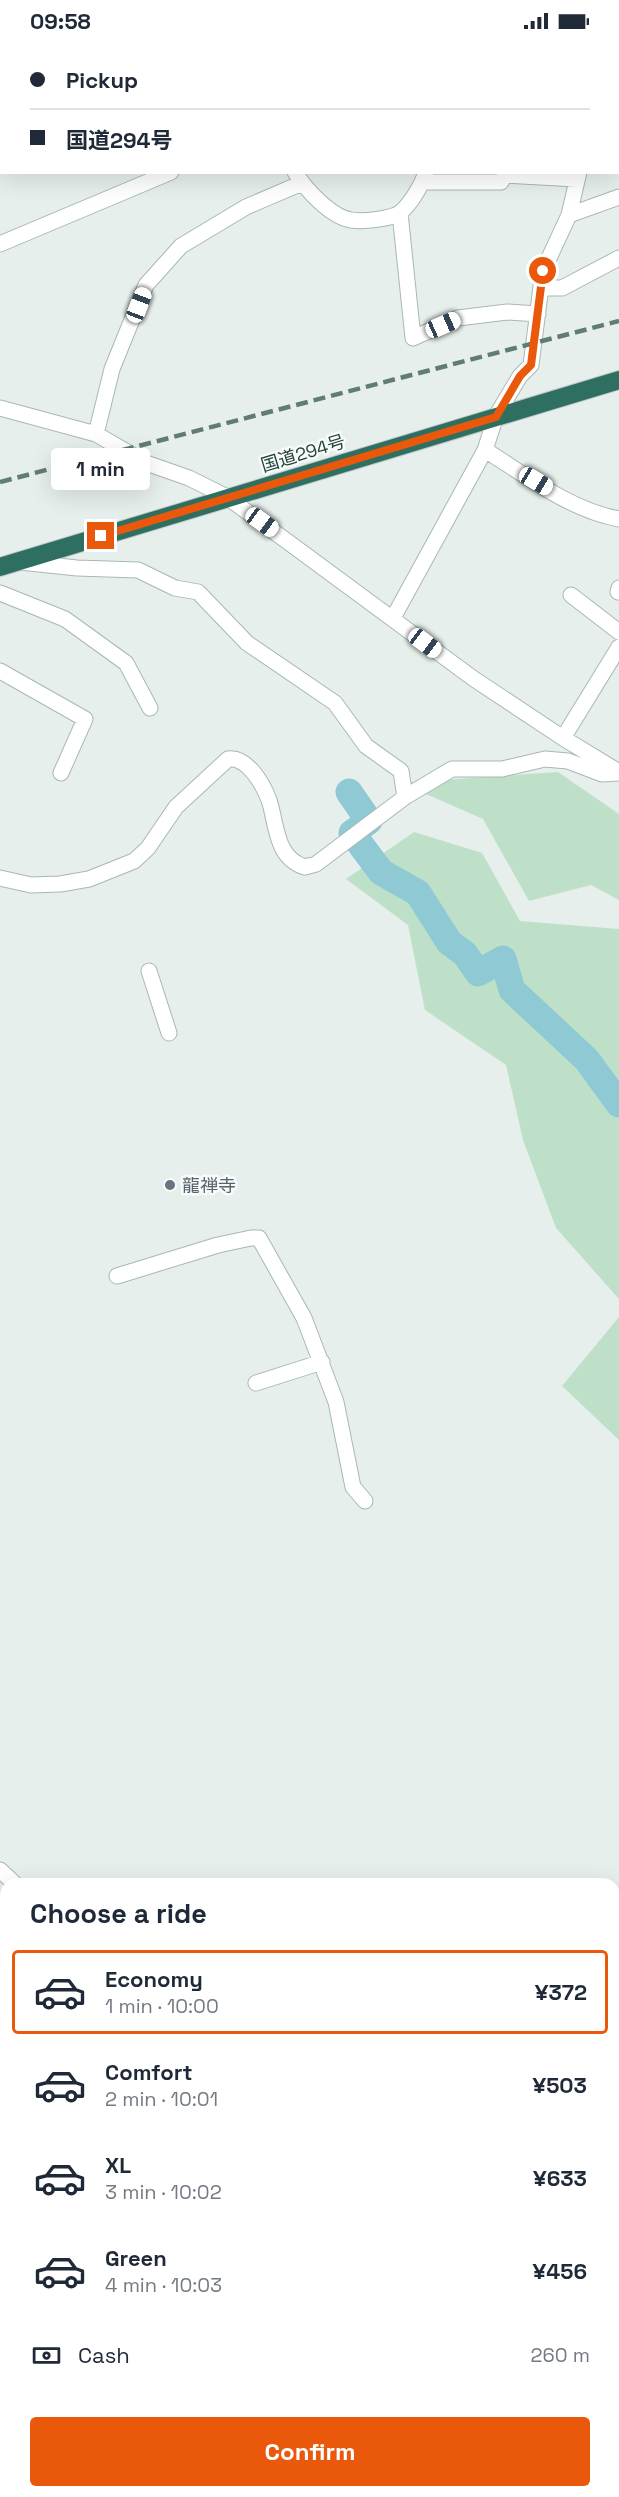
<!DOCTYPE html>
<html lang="en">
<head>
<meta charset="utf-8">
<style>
  :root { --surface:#fff; --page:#f2f2f3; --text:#1f2937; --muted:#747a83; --line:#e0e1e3; --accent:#ea580c }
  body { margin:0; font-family:"Space Grotesk","Noto Sans JP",sans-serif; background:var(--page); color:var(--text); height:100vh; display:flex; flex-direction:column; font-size:22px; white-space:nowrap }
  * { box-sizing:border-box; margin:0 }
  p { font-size:20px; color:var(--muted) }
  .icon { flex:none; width:33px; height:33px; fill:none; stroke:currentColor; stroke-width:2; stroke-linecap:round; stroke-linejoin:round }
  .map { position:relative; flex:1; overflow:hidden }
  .sheet { position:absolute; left:0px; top:1836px; width:620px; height:620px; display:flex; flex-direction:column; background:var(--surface); border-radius:18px 18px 0 0; box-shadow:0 6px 24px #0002 }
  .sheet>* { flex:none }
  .top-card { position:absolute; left:0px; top:0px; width:620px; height:132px; box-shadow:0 6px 24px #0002; display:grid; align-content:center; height:132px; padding:0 30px; background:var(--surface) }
  .end { position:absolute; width:27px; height:27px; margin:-14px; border:8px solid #ea580c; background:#fff; box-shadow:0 0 0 3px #fff }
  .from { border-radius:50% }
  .bubble { position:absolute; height:42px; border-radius:6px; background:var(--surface); box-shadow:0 6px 24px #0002; font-size:20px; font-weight:700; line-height:42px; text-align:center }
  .car { position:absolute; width:18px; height:36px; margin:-18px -9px; border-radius:8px; box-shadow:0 0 4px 2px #0007; background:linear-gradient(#fff 24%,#345 0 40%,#fff 0 76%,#345 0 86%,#fff 0) }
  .top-card b { display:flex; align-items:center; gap:21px; height:57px; font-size:22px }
  .top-card b+b { border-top:2px solid var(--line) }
  .top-card i { width:15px; height:15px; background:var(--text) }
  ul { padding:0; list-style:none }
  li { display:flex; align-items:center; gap:18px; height:84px; margin:0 12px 9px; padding:0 18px; border:3px solid transparent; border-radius:6px }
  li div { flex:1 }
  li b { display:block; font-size:22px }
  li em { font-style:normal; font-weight:700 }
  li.current { border-color:var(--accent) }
  li>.icon { width:54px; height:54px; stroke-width:1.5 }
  h2 { padding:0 30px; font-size:27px; line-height:72px }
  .pay { display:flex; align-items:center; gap:15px; height:66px; padding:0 30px; font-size:22px }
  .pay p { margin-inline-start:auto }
  .primary-button { display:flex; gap:12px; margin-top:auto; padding:12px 30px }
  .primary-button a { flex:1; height:69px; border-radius:6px; background:var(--accent); color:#fff; font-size:24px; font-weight:700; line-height:69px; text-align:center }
  .status { display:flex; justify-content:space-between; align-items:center; height:42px; padding:0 30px; background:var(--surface); direction:ltr }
  .status svg { height:16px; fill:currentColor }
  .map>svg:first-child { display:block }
  .green { fill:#bfe0c8 }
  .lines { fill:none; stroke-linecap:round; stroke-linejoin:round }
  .river { stroke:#8ec9d4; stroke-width:27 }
  .minor-casing { stroke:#a8b8b2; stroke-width:17 }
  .highway-casing { stroke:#c2cac8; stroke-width:20 }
  .minor { stroke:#fff; stroke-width:15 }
  .highway { stroke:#2f6f62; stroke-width:18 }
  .rail { stroke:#5f7d75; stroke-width:4.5; stroke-dasharray:12 6; stroke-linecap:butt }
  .route { stroke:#ea580c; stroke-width:8 }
  .worship-dot { fill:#6b7280; stroke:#f7fbf9; stroke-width:2 }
  .labels { text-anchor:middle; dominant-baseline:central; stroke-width:5; stroke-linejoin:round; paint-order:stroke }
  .street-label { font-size:18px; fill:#24423a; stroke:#f7fbf9 }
  .worship-label { font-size:18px; fill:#5b616d; stroke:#f7fbf9; text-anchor:start }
</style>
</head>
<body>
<div class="status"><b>09:58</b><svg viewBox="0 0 49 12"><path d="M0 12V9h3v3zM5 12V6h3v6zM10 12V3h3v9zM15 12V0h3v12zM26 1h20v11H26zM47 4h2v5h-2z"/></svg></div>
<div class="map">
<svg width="619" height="2455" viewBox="0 0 619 2455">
  <rect width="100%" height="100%" fill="#e6efeb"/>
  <path class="green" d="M 558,730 L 619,772 L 619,858 L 591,843 L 529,859 L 483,777 L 401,741 Z
    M 414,790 L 482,811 L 520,879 L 619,887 L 619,1257 L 556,1186 L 523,1098 L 506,1023 L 425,968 L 408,883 L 346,837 Z
    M 619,1275 L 619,1398 L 562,1344 Z
    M 619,2149 L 619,2350 L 614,2347 L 614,2154 Z"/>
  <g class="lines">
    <path class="river" d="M 349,750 L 369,779 L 352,791 L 381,830 L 418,851 L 449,900 L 465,912 L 478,931 L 503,917 L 512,948 L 587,1018 L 619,1062"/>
    <g class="minor-casing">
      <path id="minor" d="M 100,0 L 101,2
        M 409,0 L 410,2
        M 437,2 L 440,0
        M 589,2 L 590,0
        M 0,21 L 2,22
        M 618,73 L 619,72
        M 295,130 C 305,147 331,175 351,178 C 362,180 393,177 401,170 C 411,161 422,143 426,130
        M 423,140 L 501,140 L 505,133 L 577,137
        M 400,171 L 413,296 L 458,276 L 507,270 L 538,272
        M 569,173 L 619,155
        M 0,202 L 171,130
        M 543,246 L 562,246 L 619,216
        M 0,366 L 96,392 L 146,421 L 189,436 L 227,455 L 474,637 L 563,696 L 619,730
        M 96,392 L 112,327 L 146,243 L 181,204 L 246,165 L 302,141
        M 485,408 C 527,434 570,468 619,477
        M 20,520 L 77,526 L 138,528 L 175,546 L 198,550 L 247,601 L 335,661 L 366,704 L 401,729 L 405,755
        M 618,550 L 619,546
        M 0,551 L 65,577 L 126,621 L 150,666
        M 571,553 L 619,590
        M 393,576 L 485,408 L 496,374 L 520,334 L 531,323 L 543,229 L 569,173 L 579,130
        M 0,629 L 85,677 L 61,731
        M 563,696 L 619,605
        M 0,836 L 31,843 L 60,842 L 89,837 L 134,819 L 148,806 L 176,765 L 228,717 C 247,714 263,742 269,758 C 277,782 275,816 305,825 L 316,822 L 405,755 L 452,727 L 502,727 L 545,717 L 568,719 L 602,732 L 619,731
        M 149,929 L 169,991
        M 117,1234 L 218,1203 L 251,1196 L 259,1196 L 304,1276 L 336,1360 L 353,1445 L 365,1459
        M 256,1341 L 322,1320
        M 0,1828 L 15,1842
        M 614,2433 L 619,2431
        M 491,2450 L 493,2455
        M 567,2455 L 579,2450"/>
    </g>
    <g class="highway-casing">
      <path id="highway" d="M 0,525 L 619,338"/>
    </g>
    <use href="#minor" class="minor"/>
    <use href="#highway" class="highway"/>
    <path class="rail" d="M 0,440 L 619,279"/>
  </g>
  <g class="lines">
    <path class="route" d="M 101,494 L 496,375 L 520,334 L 531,323 L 543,229"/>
  </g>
  <circle class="worship-dot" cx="170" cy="1143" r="6"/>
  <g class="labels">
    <g class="street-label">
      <text transform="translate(303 411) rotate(-17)">国道294号</text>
    </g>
    <g class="worship-label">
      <text x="182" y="1143">龍禅寺</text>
    </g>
  </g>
</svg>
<i class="end from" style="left:543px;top:229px"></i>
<i class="end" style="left:101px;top:494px"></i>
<div class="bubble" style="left:51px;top:406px;width:99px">1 min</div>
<i class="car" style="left:139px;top:263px;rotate:21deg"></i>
<i class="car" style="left:443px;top:283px;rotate:66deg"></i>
<i class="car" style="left:536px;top:439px;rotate:121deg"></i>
<i class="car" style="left:262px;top:480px;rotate:126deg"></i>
<i class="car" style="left:425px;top:601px;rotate:127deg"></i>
<div class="top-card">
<b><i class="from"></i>Pickup</b>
<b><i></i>国道294号</b>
</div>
<section class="sheet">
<h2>Choose a ride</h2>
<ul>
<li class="current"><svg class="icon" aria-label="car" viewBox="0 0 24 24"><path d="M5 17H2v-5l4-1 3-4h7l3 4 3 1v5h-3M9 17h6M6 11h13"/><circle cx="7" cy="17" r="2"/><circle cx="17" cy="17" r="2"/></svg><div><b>Economy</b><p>1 min · 10:00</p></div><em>¥372</em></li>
<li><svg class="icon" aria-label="car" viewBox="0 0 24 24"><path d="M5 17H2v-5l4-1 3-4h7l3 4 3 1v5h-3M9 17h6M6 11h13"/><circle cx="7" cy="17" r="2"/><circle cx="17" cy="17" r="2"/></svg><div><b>Comfort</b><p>2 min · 10:01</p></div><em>¥503</em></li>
<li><svg class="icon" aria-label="car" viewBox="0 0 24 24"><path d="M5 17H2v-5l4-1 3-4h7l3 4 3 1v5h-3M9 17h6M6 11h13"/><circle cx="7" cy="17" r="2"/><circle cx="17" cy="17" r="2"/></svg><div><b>XL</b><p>3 min · 10:02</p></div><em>¥633</em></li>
<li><svg class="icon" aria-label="car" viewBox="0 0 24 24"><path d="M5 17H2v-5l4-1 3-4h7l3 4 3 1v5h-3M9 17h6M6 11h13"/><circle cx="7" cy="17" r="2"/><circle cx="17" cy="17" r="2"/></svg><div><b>Green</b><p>4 min · 10:03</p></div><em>¥456</em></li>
</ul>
<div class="pay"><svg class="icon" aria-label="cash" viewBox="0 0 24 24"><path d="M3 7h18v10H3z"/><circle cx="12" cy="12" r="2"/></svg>Cash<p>260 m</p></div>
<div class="primary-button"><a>Confirm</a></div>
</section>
</div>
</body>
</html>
